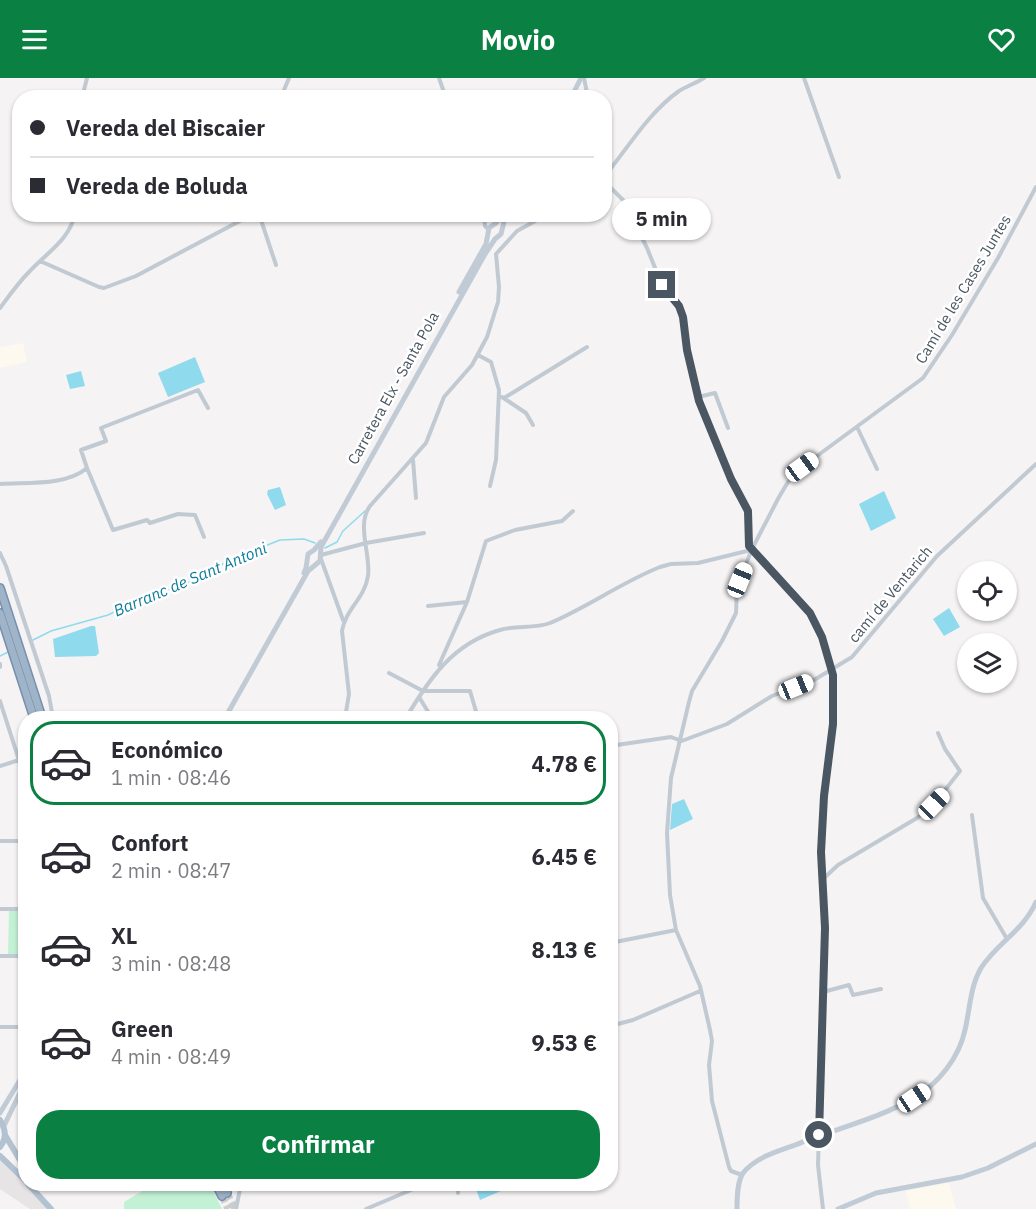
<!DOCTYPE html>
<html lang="es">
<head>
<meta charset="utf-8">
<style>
  :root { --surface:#fff; --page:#f7f7f7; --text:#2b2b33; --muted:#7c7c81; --line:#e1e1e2; --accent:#0b8043 }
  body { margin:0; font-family:"IBM Plex Sans",sans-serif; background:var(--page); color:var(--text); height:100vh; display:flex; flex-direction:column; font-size:22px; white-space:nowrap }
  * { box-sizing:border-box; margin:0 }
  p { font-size:20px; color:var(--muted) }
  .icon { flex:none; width:33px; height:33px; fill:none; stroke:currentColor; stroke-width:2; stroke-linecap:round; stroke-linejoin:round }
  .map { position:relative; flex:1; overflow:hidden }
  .sheet { position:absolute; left:18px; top:633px; width:600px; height:480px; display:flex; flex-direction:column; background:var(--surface); border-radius:24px; box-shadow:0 2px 4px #0004 }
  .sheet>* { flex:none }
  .top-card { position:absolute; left:12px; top:12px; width:600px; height:132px; border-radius:24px; box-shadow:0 2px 4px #0004; display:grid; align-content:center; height:132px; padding:0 18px; background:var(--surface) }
  .fabs { position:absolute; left:957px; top:483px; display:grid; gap:12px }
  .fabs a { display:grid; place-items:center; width:60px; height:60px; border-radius:50%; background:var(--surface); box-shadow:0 2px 4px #0004; font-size:30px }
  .end { position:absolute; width:27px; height:27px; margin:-14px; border:8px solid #4a5661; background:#fff; box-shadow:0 0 0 3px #fff }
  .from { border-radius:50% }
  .bubble { position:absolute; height:42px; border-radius:21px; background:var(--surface); box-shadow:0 2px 4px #0004; font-size:20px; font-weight:800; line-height:42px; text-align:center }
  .car { position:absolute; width:18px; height:36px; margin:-18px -9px; border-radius:8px; box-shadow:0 0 4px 2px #0007; background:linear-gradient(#fff 24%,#345 0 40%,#fff 0 76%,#345 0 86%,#fff 0) }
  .top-card b { display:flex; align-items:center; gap:21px; height:57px; font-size:22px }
  .top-card b+b { border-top:2px solid var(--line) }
  .top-card i { width:15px; height:15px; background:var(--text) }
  ul { padding:10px 0 0; list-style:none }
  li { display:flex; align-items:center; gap:18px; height:84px; margin:0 12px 9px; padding:0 6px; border:3px solid transparent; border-radius:24px }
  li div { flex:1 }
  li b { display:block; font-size:22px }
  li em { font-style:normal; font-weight:800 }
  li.selected { border-color:var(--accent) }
  li>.icon { width:54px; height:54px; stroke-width:1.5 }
  .primary-button { display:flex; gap:12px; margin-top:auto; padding:12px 18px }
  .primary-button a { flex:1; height:69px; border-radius:24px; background:var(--accent); color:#fff; font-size:24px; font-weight:800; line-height:69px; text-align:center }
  header { display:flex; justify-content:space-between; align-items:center; height:78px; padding:0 18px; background:var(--accent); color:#fff; font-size:27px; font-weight:800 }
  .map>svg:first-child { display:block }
  .commercial { fill:#fdf9ef }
  .education { fill:#e6e4e5 }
  .green { fill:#c3f1d5 }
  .water { fill:#90daee }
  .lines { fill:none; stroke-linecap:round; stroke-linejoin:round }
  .stream { stroke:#90daee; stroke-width:1.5 }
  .trunk-tunnel { stroke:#caccce; stroke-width:7; stroke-dasharray:7 3.5; stroke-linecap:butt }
  .trunk-casing { stroke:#7690ad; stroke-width:10 }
  .minor { stroke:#c1cad2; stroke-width:4 }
  .secondary { stroke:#c1cbd6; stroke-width:5 }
  .primary { stroke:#b3c2d1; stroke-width:6 }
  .trunk { stroke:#9fb4c9; stroke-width:7 }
  .route { stroke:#4a5661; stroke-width:8 }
  .labels { text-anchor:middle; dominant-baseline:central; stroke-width:5; stroke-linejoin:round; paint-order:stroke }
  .street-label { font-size:15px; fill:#4a5661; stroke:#fff }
  .water-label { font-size:16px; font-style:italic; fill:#0c7c9b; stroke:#fff }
</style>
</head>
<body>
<header><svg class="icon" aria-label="menu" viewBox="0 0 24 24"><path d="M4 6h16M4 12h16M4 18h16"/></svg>Movio<svg class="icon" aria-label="heart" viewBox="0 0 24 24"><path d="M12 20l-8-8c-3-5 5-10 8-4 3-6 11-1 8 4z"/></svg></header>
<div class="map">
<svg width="1036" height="1131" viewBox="0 0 1036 1131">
  <rect width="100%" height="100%" fill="#f5f3f3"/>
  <path class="commercial" d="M 23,265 L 27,284 L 0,290 L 0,269 Z
    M 949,1105 L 956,1131 L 910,1131 L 906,1113 Z"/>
  <path class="education" d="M 0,1083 L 26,1107 L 47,1129 L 46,1131 L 30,1131 L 0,1111 Z"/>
  <path class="green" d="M 9,832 L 25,832 L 25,876 L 8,877 Z
    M 154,1106 L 210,1106 L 222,1131 L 124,1131 L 124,1124 Z"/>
  <path class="water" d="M 195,279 L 205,304 L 168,319 L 158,295 Z
    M 81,293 L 85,308 L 70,311 L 66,297 Z
    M 280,409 L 286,427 L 275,432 L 267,416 L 268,412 Z
    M 884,413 L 896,440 L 871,453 L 859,426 Z
    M 949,530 L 960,549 L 944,558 L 933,541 Z
    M 91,548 L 95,548 L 99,575 L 96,578 L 55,579 L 53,561 Z
    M 684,721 L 693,741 L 670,752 L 672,726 Z
    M 486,1106 L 511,1106 L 512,1108 L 480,1122 L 476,1111 Z"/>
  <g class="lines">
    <path class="stream" d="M 325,470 L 337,464 L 343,453 L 365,433
      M 33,562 L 51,553 L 108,537 L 136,523 L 192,503 L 230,482 L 280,462 L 304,461 L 315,465
      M 0,578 L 10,573"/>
    <path class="trunk-tunnel" d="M 227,1115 L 235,1131
      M 222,1118 L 228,1131"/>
    <g class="trunk-casing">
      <path id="trunk" d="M 0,510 L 42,640
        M 0,535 L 34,640
        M 216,1106 L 222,1118
        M 223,1106 L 227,1115"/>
    </g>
    <path class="minor" d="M 439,0 L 446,20
      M 584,0 L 588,20
      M 804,0 L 839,99
      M 176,17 L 177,20
      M 82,20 L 87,0
      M 287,20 L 284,12 L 289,0
      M 604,99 C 628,70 648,35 679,13 C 687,8 696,5 704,0
      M 604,103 L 624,123 L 647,170 L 662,207 L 679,228 L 683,239 L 687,272 L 699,323 L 731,401 L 748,433 L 749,468 L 811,535 L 829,581 L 833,597 L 833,646 L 824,719 L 821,774 L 825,850 L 818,1087 L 823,1131
      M 259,136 L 276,187
      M 484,136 L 485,148 L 488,151
      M 40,183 L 99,209 L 104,210 L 136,198 L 253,136
      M 0,230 C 9,218 18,205 29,194 C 46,175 69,163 75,136
      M 478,277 L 491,284 L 499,312 L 496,382 L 490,408
      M 502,319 L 526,335 L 533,347
      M 698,319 L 715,315 L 728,350
      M 504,320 L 587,269
      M 857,349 L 877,391
      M 413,382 L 416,420
      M 87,390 L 113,452 L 147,442 L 150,445 L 178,436 L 195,437 L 204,459
      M 0,406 C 27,404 66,408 87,390 L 81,372 L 106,363 L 101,350 L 198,312 L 208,330
      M 0,475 L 6,488 L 49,618 L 53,640
      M 321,477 L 366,465 L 424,455
      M 321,481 L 343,542
      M 428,528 L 467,524
      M 0,586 L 0,589
      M 439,587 L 467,524 L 486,463 L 515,452 L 562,443 L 573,433
      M 389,595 L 423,613 L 470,613 L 478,640
      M 419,619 L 432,640
      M 0,623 L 26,704
      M 345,640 L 349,616 L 342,553 C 345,532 365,520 368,498 C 371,476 356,447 370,428 L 426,365 L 444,319 L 472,287 L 487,259 L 498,224 L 499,209 L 496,176 L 517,153 L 548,136
      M 406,640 C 429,601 453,565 500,552 C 516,547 534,551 550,545 C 588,529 622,504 660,489 L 671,486 L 698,485 L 751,472
      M 679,664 L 727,646 L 772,618 L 814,602 L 852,579 L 937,478 L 1036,386
      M 610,668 L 671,659 L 679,662
      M 0,688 L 19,682
      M 972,737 L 983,820 L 1007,861
      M 0,763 L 26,763
      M 823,801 L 838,787 L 917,740 L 934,726 L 960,693 L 945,671 L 938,655
      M 0,831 L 26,831
      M 610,865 L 676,852
      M 0,878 L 26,878
      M 823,914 L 849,907 L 853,917 L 881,911
      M 610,948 L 633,942 L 700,913
      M 0,949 L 26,949
      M 742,1097 L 731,1093 L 729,1089 L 712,1023 L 709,987 L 712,963 L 710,952 L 700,908 L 676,852 L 670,817 L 667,755 L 671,700 L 689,624 L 692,613 L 722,563 L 736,535 L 737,509 L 752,471 L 779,419 L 788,404 L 802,389 L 923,300 L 952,257 L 998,180 L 1036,109
      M 458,1115 L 458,1106
      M 236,1131 L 241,1106
      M 366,1131 L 425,1106"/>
    <path class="secondary" d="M 571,20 L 581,0
      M 459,214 L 486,166 L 489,150 L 496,145 L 503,136
      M 304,495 L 306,490 L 308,476 L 314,472 L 321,464
      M 225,640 L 308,493 L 320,483 L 321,469 L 485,176 L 495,161 L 501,156 L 506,136
      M 0,1035 L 26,992
      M 4,1048 L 26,1002
      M 737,1131 C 737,1120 737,1104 743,1095 C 755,1080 777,1073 795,1067 C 834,1051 878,1041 914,1020 C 938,1006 959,980 965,952 C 970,931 970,909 981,890 C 997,865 1024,852 1036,824
      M 838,1131 L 876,1115 L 962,1099 L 988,1090 L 1036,1066"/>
    <path class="primary" d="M 0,1042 C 6,1052 7,1060 0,1069
      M 5,1057 L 26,1092
      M 0,1078 L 26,1103
      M 28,1106 L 51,1131"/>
    <use href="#trunk" class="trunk"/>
  </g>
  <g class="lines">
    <path class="route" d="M 662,207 L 679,228 L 683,239 L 687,272 L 699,323 L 731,401 L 748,433 L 749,468 L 810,535 L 822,559 L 833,597 L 833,646 L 824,718 L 821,774 L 825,850 L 819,1057"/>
  </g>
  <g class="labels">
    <g class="street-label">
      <text transform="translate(963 211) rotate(-59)">Camí de les Cases Juntes</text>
      <text transform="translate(393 310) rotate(-61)">Carretera Elx - Santa Pola</text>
      <text transform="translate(890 516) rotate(-50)">camí de Ventarich</text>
    </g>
    <g class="water-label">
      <text transform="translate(190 501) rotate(-23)">Barranc de Sant Antoni</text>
    </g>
  </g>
</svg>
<div class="fabs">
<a><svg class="icon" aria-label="locate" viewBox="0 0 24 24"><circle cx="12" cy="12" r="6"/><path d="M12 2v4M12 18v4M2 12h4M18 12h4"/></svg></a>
<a><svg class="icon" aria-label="layers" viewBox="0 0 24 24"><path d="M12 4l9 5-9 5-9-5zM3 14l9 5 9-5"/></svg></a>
</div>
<i class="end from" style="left:819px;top:1057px"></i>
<i class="end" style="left:662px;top:207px"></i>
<div class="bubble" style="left:612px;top:120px;width:99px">5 min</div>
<i class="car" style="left:802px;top:389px;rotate:54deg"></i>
<i class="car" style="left:740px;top:502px;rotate:22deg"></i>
<i class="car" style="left:796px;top:609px;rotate:68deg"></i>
<i class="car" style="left:934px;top:726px;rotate:44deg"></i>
<i class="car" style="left:914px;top:1020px;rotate:56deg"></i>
<div class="top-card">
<b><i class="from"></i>Vereda del Biscaier</b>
<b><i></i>Vereda de Boluda</b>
</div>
<section class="sheet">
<ul>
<li class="selected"><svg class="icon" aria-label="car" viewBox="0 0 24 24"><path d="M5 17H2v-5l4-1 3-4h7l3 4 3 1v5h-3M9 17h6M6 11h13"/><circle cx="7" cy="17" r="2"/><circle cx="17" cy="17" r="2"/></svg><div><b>Económico</b><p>1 min · 08:46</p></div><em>4.78 €</em></li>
<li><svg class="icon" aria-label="car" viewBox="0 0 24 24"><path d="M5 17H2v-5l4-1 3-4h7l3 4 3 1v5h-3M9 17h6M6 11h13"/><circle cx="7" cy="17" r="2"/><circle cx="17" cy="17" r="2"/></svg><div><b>Confort</b><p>2 min · 08:47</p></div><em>6.45 €</em></li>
<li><svg class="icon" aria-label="car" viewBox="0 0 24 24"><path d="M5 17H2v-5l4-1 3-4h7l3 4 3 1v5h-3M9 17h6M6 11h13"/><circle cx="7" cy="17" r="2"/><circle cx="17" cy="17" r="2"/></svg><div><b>XL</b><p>3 min · 08:48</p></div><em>8.13 €</em></li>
<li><svg class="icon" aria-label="car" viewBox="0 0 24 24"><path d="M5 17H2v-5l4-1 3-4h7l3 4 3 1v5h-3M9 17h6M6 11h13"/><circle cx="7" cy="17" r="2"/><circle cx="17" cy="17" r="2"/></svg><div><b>Green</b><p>4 min · 08:49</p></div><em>9.53 €</em></li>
</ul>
<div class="primary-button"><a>Confirmar</a></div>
</section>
</div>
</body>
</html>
